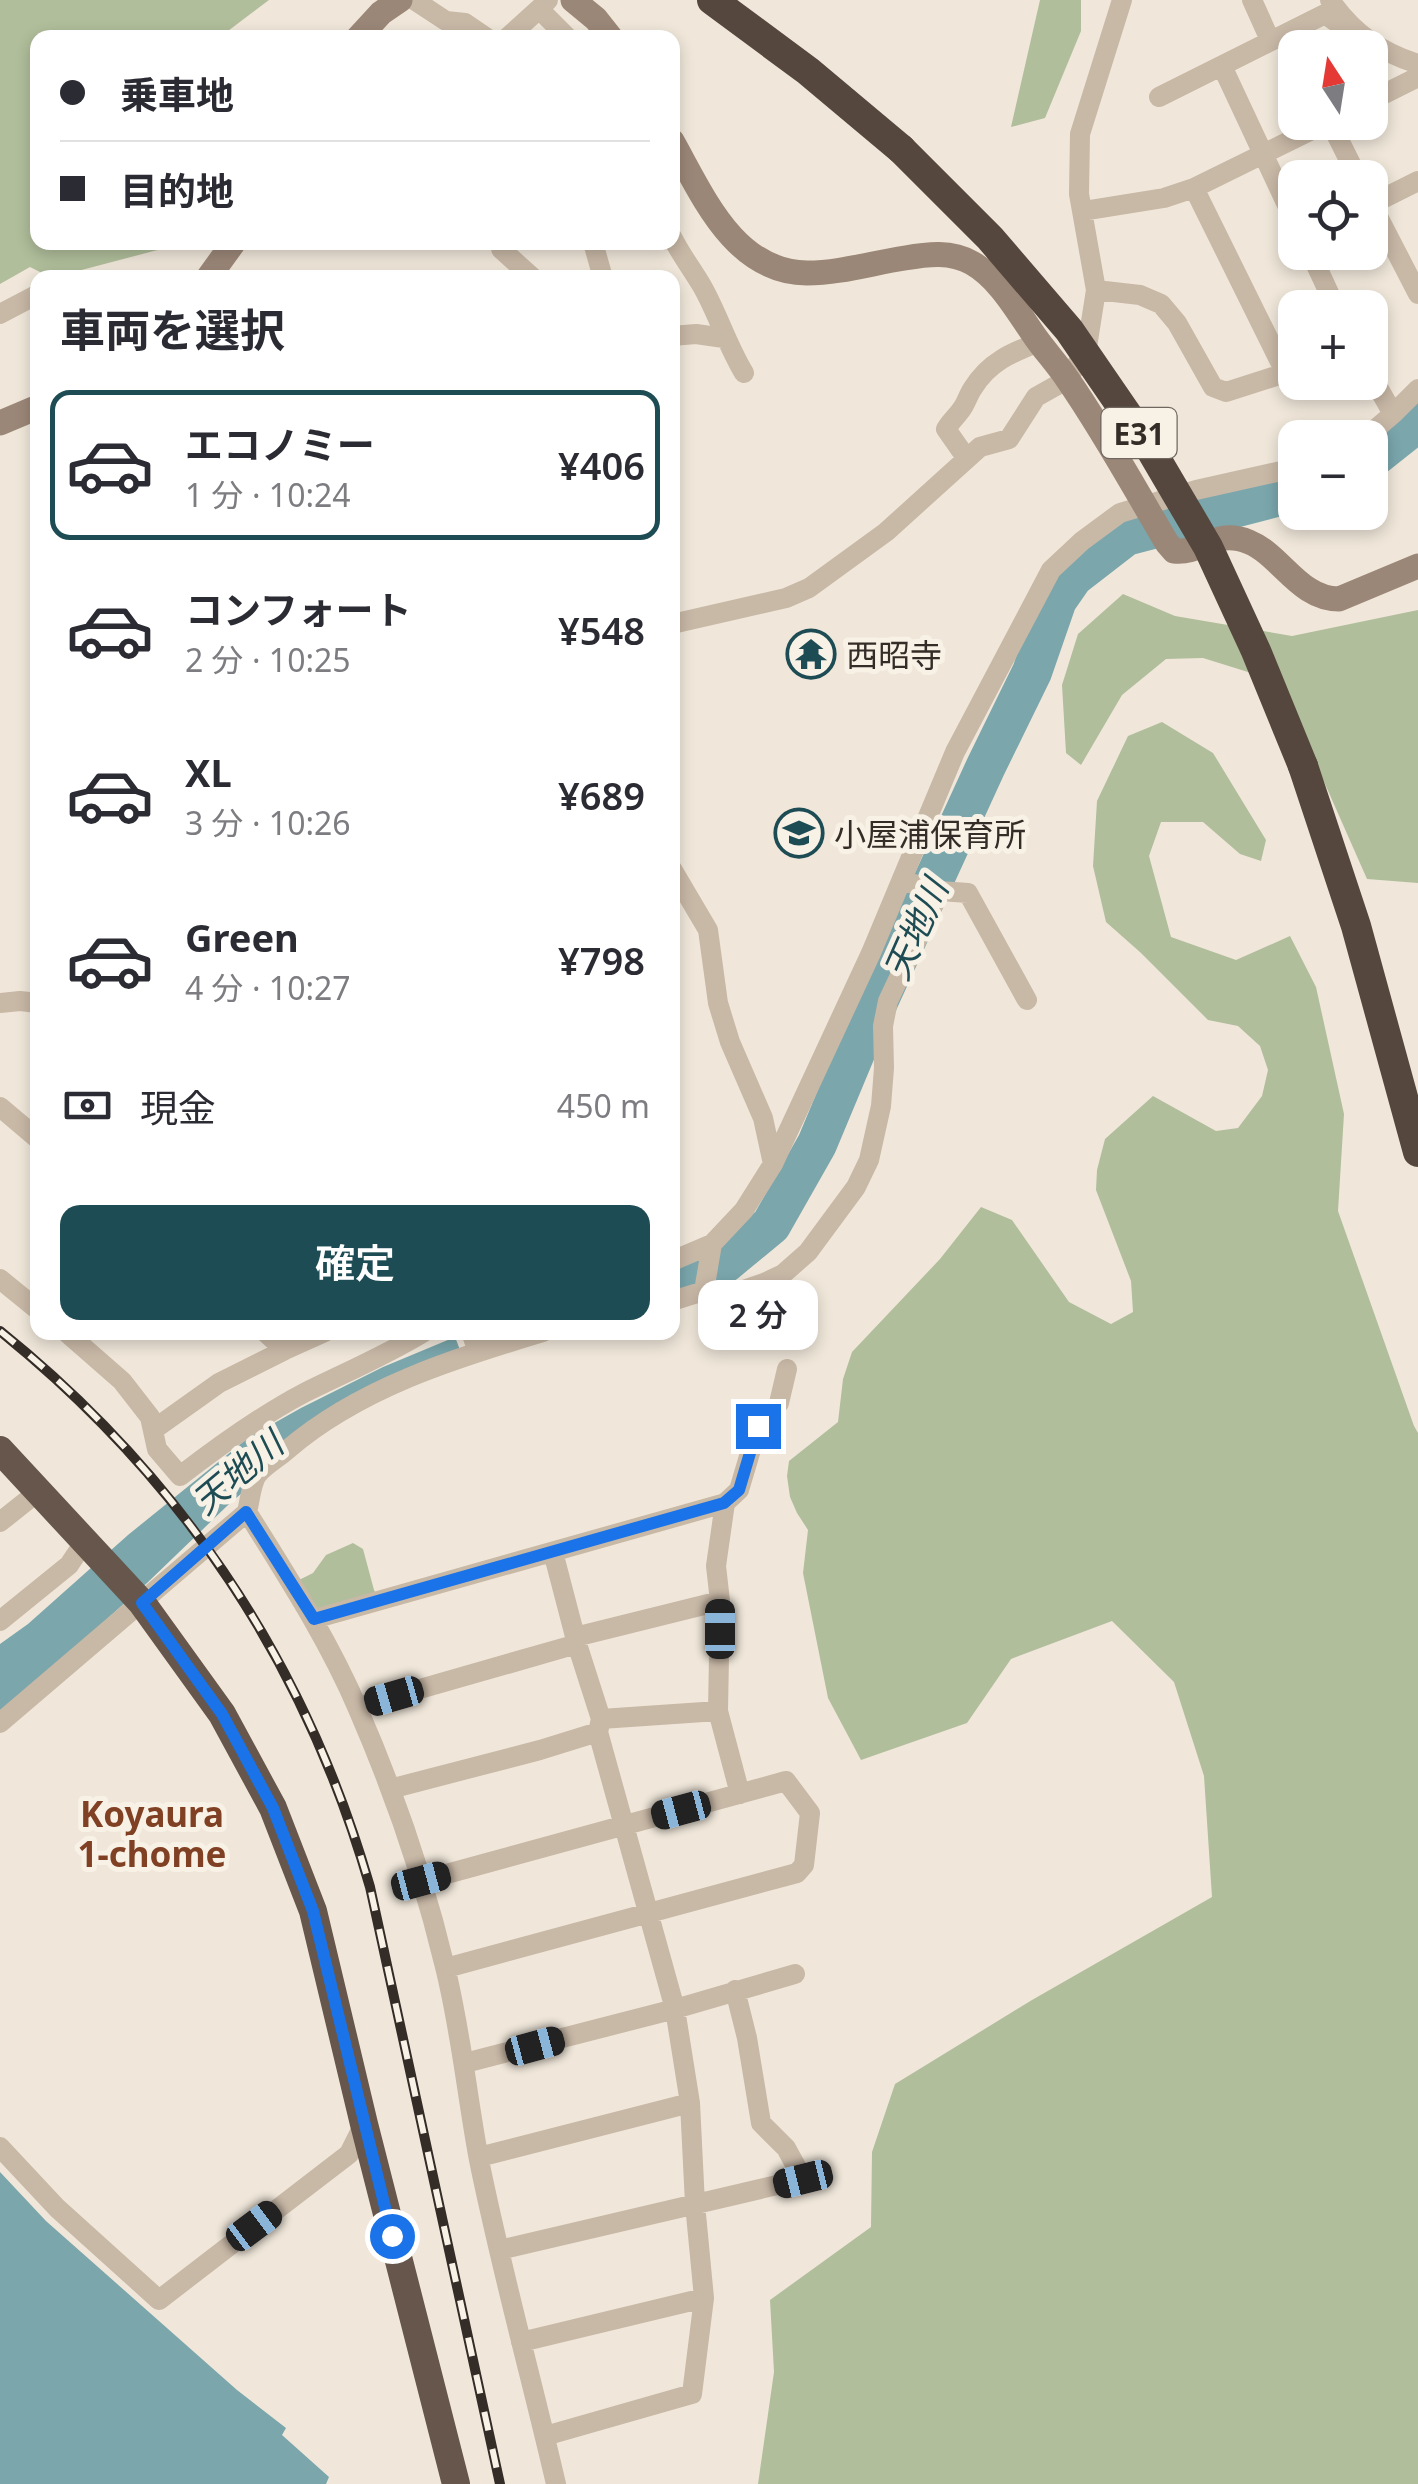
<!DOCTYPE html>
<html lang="ja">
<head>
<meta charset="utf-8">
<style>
  :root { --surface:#fff; --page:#f2f2f3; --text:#2b2b33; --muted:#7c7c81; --line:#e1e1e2; --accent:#1e4c54 }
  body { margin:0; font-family:"Noto Sans","Noto Sans JP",sans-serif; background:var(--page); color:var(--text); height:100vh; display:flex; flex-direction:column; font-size:38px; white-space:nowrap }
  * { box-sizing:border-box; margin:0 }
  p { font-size:32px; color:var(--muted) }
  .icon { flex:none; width:55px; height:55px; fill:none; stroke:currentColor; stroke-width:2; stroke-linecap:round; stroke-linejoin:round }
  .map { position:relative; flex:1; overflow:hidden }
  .panel { position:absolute; left:30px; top:270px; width:650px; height:1070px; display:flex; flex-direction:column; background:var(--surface); border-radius:20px; box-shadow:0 5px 15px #0003 }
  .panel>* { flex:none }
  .banner { position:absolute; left:30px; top:30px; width:650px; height:220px; border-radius:20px; box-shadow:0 5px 15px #0003; display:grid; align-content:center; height:220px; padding:0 30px; background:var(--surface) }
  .needle { width:65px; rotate:348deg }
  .controls { position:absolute; left:1278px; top:30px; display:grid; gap:20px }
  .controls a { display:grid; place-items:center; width:110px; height:110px; border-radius:20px; background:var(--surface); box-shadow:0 5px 15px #0003; font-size:50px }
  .end { position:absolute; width:45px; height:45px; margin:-22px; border:12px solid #1a73e8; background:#fff; box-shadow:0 0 0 5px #fff }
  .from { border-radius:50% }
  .bubble { position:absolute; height:70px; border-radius:20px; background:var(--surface); box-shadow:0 5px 15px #0003; font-size:32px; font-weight:600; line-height:70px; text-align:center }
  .car { position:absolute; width:30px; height:60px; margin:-30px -15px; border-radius:12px; box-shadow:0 0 8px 2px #0007; background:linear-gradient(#222 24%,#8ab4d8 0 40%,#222 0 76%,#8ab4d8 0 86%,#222 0) }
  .banner b { display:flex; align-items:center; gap:35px; height:95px; font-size:38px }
  .banner b+b { border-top:2px solid var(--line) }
  .banner i { width:25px; height:25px; background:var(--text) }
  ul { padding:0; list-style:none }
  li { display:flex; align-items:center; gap:30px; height:150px; margin:0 20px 15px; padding:0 10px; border:5px solid transparent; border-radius:20px }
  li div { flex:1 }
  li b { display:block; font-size:38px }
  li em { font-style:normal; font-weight:600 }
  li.active { border-color:var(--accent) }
  li>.icon { width:90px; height:90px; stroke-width:1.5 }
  h2 { padding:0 30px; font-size:45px; line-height:120px }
  .pay { display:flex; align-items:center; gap:25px; height:110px; padding:0 30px; font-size:38px }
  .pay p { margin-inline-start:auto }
  .primary-button { display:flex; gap:20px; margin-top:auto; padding:20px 30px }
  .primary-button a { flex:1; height:115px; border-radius:20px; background:var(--accent); color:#fff; font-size:40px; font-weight:600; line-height:115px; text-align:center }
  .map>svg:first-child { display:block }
  .green { fill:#b0be9b }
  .water { fill:#7aa6ac }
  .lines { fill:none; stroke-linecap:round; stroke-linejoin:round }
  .river { stroke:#7aa6ac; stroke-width:40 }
  .minor { stroke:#c8b8a6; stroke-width:20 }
  .secondary { stroke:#9b8778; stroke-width:25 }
  .trunk { stroke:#66564b; stroke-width:28 }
  .motorway { stroke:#55473e; stroke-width:30 }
  .rail-casing { stroke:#342c27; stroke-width:10 }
  .rail { stroke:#f8f1e6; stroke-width:6; stroke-dasharray:19; stroke-linecap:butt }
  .motorway-bridge { stroke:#55473e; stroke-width:30 }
  .route { stroke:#1a73e8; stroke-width:12 }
  .labels { text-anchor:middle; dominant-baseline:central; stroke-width:10; stroke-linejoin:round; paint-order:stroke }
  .shield { fill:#f8f1e6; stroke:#6f6760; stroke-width:2.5 }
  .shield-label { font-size:30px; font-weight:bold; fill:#342c27 }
  .poi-label { font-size:32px; fill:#342c27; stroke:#f8f1e6; text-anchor:start }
  .water-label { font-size:35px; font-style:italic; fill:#1e4c54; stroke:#f8f1e6 }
  .neighbourhood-label { font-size:35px; font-weight:bold; fill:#804023; stroke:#f8f1e6 }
</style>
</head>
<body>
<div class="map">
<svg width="1418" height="2484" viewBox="0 0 1418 2484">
  <rect width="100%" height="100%" fill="#f0e7da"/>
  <path class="green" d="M 0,0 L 269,0 L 220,37 L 38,38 L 38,242 L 168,242 L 169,247 L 55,277 L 50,277 L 30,267 L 0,284 Z
    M 1040,0 L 1081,0 L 1081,31 L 1045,118 L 1011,127 Z
    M 1123,594 L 1175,616 L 1292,636 L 1418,610 L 1418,883 L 1367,879 L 1280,682 L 1203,658 L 1166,659 L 1122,695 L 1081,765 L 1066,753 L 1062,685 L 1078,634 Z
    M 1162,722 L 1213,753 L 1266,840 L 1261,861 L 1240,854 L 1203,822 L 1161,822 L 1149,856 L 1171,937 L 1236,960 L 1290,936 L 1316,987 L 1344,1114 L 1338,1211 L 1414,1426 L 1418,1433 L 1418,2484 L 758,2484 L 774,2372 L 770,2300 L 871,2227 L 872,2152 L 895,2084 L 1032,2000 L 1212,1897 L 1204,1776 L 1174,1682 L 1112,1621 L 1011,1659 L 967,1723 L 861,1760 L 828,1698 L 803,1573 L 808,1530 L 797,1513 L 790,1497 L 787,1476 L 789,1461 L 838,1422 L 843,1379 L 852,1352 L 940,1259 L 981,1207 L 1012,1220 L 1069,1302 L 1111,1324 L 1133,1312 L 1131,1281 L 1096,1190 L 1097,1170 L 1105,1139 L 1153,1096 L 1216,1131 L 1238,1128 L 1262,1096 L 1268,1070 L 1260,1046 L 1238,1026 L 1208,1020 L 1141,953 L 1106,922 L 1093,866 L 1097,801 L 1128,736 Z
    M 353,1543 L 363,1549 L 374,1590 L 379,1599 L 319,1615 L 299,1580 L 313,1573 L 326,1555 Z"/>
  <path class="water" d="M 455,1337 L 464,1360 L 413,1381 L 289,1452 L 227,1506 L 147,1583 L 0,1715 L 0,1644 L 28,1624 L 128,1535 L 248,1438 L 301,1408 L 383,1367 Z
    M 0,2172 L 46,2221 L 237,2390 L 286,2428 L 282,2435 L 329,2477 L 326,2484 L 0,2484 Z"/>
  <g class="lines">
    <path class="river" d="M 1370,460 L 1418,422
      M 672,1290 L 725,1263 L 771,1225 L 817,1144 L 860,1041 L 986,766 L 1032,672 L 1057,600 L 1073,577 L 1126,536 L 1295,492"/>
    <path class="minor" d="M 414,0 L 446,21 L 465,23 L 487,38
      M 548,0 L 539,9 L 568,38
      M 1252,0 L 1270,40
      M 1330,0 C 1353,33 1380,52 1418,64
      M 507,38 L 539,9
      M 1222,66 L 1295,222
      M 1159,97 L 1325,14 L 1353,34 L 1357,33
      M 1370,101 L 1418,77
      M 1330,122 L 1358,178
      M 1194,188 L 1286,374
      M 1370,201 L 1418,294
      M 1372,204 L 1418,181
      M 1083,211 L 1164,198 L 1194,188 L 1328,122
      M 672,237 C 681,255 692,269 702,286 C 718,314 727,345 744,373
      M 591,242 L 594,246 L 603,278
      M 501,249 L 533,278
      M 1310,252 L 1336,308
      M 1096,290 L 1140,295 L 1161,304 L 1177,323 L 1213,387 L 1226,392 L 1295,370
      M 0,314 L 38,294
      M 672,336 L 696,334 L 724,338
      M 1370,373 L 1393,414
      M 1365,438 L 1393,414 L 1418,389
      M 967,459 L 946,429 C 951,421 956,417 961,410 C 966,404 968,395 973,388 C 989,362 1011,353 1039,342
      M 672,624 L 786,598 L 809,588 L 886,532 L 980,447 L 1009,439 L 1036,397 L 1068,379 L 1087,347 L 1096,290 L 1079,194 L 1080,134 L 1122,0
      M 672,869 L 708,930 L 718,1003 L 730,1042 L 763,1118 L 773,1164
      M 902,881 L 940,891 L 968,893 L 1027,1000
      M 0,1003 L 20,1001 L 38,1003
      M 0,1107 L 38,1139
      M 672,1261 L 712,1244
      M 0,1279 L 38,1310
      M 704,1291 L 712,1244 L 744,1210 L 773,1164 L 871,953 L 955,752 L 1051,570 L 1082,541 L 1120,513 L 1196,490 L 1295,468
      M 672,1301 L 704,1291 L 738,1292 L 764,1283 L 783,1274 L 808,1252 L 856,1187 L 869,1160 L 881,1106 L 884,1068 L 883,1026 L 888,1001 L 940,891
      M 66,1332 L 122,1381 L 150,1417 L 157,1449 L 180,1476 C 219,1446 260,1416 304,1393 C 344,1373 385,1356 424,1332
      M 265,1332 L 285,1350
      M 471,1332 L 478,1352
      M 153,1430 L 219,1383 L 285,1350 L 325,1332
      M 247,1512 C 287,1576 328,1639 358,1709 C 394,1792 424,1879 445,1967 C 461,2031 467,2096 479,2160 C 501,2269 531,2376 556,2484
      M 0,1522 L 39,1491
      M 314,1619 L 725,1503 L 739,1490 L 758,1426 L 779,1403 L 787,1369
      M 0,1621 L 69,1565 L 85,1541
      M 575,1637 L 720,1601
      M 357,1707 L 577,1644
      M 718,1711 L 740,1794
      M 601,1719 L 718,1711 L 720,1601 L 716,1566 L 725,1503
      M 0,1723 L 247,1512 C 250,1501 251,1484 257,1475 C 264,1466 278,1458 287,1450 C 359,1388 453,1359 543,1332
      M 390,1789 L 540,1750 L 598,1732
      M 421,1881 L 786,1781 L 810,1813 L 804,1865 L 797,1873 L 446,1968
      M 465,2063 L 675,2009 L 795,1974
      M 0,2147 L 57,2208 L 159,2300 L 349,2154 L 364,2124
      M 479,2157 L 690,2103
      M 499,2250 L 803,2179 L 786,2148 L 761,2123 L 747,2038 L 735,1990
      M 521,2342 L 704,2298
      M 545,2436 L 692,2394 L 704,2298 L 695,2204 L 690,2103 L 675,2009 L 598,1732 L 601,1719 L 577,1644 L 553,1552"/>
    <path class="secondary" d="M 573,0 L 596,19 L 611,38
      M 358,38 L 381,13 L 400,0
      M 672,141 C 703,196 734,272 807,273 C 840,273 872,263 905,258 C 928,254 951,251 972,263 C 1000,279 1017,311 1036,338 C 1046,352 1058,365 1068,380 C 1104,432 1135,489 1167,543 L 1174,551 C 1203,554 1214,528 1249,542 C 1281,555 1299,599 1339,599 L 1418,566
      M 208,278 L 234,242
      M 0,423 L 38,407"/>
    <path class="trunk" d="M 0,1450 L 142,1603 L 222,1714 L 273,1808 L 313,1911 L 364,2124 L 456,2484"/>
    <path class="motorway" d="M 712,0 L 808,71 L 901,149
      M 1303,766 L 1356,926 L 1418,1152"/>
    <g class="rail-casing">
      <path id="rail" d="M 0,1331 C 182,1478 305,1661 370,1887 L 500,2484"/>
    </g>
    <use href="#rail" class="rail"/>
    <path class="motorway-bridge" d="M 901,149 L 990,238 L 1069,330 L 1148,445 L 1208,547 L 1256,651 L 1303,766"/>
  </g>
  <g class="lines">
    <path class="route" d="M 392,2236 L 313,1911 L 273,1808 L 222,1714 L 142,1603 L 246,1512 L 314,1619 L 724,1503 L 739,1490 L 758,1426"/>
  </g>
  <defs>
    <g id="temple-ring" transform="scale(2.5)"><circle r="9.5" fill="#f8f1e6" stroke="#1e4c54" stroke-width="1.5"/><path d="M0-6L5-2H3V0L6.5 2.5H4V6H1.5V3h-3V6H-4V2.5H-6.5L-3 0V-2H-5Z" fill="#1e4c54"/></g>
    <g id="school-ring" transform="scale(2.5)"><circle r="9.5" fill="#f8f1e6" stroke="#1e4c54" stroke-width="1.5"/><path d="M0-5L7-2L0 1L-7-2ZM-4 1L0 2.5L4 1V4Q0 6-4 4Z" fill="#1e4c54"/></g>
  </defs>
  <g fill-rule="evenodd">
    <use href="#temple-ring" x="811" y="654"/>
    <use href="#school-ring" x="799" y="833"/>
  </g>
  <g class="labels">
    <rect class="shield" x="1101.5" y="408" width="75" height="50" rx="8"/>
    <g class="shield-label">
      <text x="1139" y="433">E31</text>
    </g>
    <g class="poi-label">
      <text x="846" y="654">西昭寺</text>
      <text x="834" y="833">小屋浦保育所</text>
    </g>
    <g class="water-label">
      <text transform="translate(915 929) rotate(-66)">天地川</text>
      <text transform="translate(237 1472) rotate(-40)">天地川</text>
    </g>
    <g class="neighbourhood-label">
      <text x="152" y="1813">Koyaura<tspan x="152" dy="40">1-chome</tspan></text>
    </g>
  </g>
</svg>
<div class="controls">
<a><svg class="needle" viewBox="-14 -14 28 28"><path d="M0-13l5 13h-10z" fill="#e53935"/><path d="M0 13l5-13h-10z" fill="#7c7c81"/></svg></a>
<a><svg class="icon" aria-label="locate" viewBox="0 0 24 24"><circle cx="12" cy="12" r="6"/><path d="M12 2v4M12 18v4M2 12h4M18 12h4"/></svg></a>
<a>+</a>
<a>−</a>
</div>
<i class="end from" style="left:392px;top:2236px"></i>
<i class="end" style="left:758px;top:1426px"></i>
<div class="bubble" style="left:698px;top:1280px;width:120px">2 分</div>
<i class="car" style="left:720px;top:1629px;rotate:0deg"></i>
<i class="car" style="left:394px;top:1696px;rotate:254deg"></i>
<i class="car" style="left:681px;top:1810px;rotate:255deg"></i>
<i class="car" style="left:421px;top:1881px;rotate:75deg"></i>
<i class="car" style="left:535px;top:2046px;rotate:75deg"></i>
<i class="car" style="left:803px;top:2179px;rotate:256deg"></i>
<i class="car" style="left:254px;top:2226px;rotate:53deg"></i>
<div class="banner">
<b><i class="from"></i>乗車地</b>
<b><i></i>目的地</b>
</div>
<section class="panel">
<h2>車両を選択</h2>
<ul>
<li class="active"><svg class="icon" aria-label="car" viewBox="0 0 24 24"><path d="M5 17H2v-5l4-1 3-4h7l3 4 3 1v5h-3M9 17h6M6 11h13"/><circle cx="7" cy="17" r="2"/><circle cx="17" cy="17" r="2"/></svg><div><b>エコノミー</b><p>1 分 · 10:24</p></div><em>¥406</em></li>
<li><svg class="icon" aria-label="car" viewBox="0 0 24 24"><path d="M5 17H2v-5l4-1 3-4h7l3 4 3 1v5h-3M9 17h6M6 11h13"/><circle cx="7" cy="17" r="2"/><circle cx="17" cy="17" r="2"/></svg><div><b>コンフォート</b><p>2 分 · 10:25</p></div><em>¥548</em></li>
<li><svg class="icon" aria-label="car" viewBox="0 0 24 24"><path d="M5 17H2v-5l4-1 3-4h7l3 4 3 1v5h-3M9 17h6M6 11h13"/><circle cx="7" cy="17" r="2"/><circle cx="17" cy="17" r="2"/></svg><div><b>XL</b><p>3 分 · 10:26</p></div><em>¥689</em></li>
<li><svg class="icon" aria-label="car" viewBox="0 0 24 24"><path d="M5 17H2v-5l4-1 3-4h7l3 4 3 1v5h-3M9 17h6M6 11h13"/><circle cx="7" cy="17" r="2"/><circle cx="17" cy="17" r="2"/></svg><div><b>Green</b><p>4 分 · 10:27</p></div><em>¥798</em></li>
</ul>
<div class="pay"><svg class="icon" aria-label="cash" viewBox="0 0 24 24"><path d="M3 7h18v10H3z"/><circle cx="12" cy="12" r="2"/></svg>現金<p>450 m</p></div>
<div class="primary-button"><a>確定</a></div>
</section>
</div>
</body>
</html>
